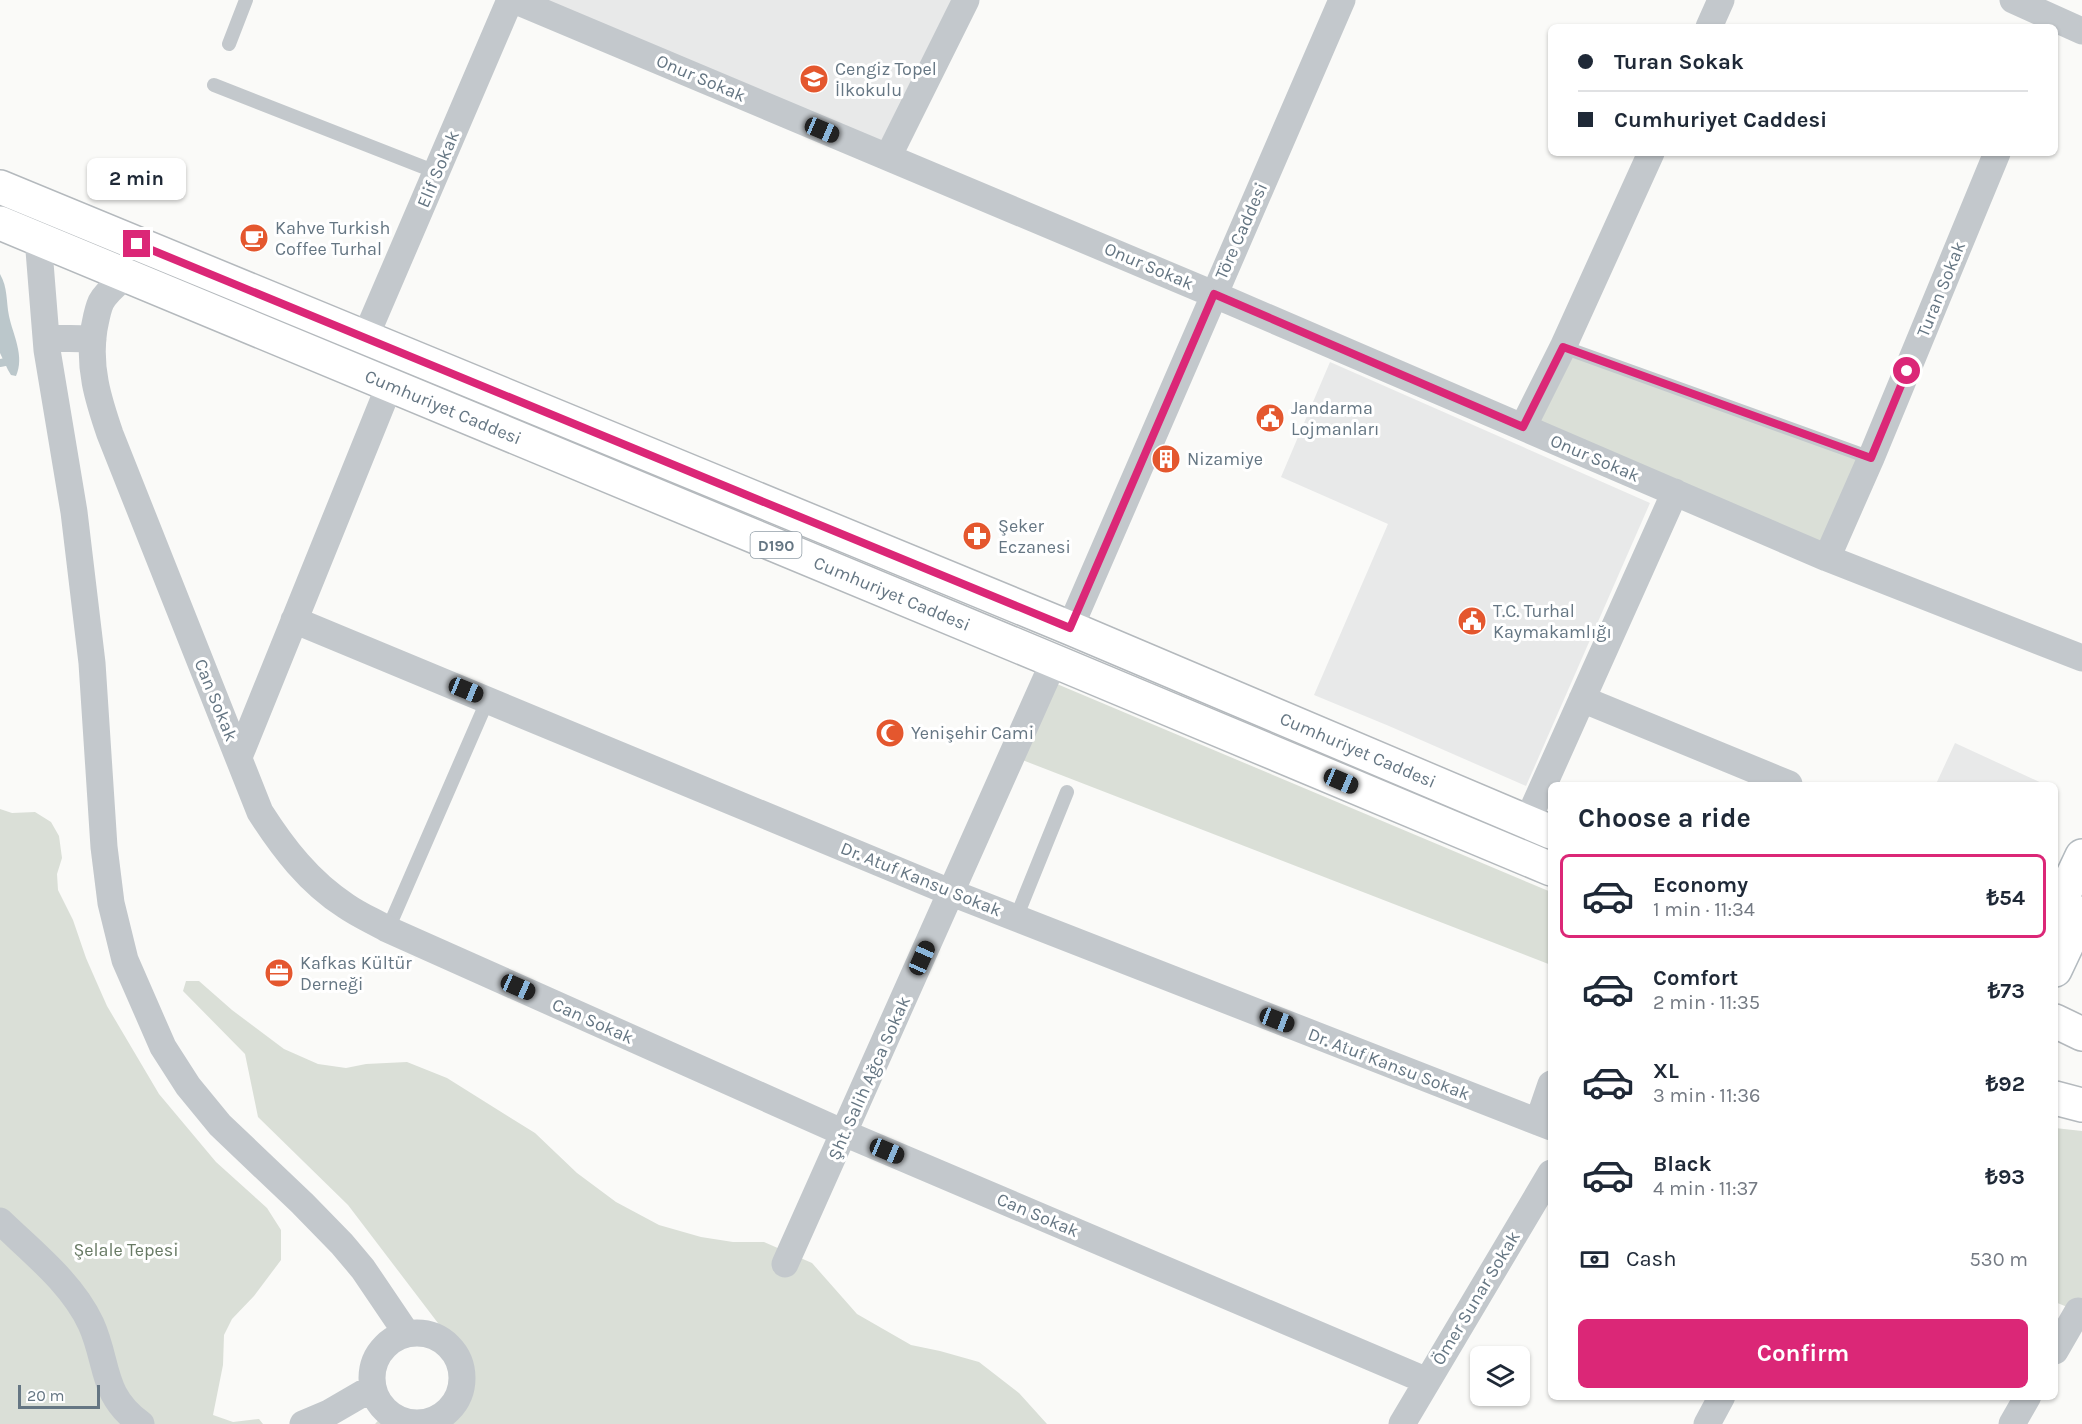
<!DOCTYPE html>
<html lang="en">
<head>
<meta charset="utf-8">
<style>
  :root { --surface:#fff; --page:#f6f6f7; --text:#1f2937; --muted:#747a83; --line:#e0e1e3; --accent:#db2777 }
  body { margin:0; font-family:Karla,sans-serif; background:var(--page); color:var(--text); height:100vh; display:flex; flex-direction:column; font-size:22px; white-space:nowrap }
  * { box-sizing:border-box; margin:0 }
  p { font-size:20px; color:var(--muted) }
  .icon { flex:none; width:33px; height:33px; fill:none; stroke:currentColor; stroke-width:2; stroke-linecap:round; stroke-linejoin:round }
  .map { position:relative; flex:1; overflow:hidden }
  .side { position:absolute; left:1548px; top:782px; width:510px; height:618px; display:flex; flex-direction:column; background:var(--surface); border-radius:9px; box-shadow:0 2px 4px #0004 }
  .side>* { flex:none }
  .top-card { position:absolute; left:1548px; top:24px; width:510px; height:132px; border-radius:9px; box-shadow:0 2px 4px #0004; display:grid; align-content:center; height:132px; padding:0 30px; background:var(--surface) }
  .controls { position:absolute; left:1470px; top:1346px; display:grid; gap:12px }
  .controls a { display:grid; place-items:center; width:60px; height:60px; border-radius:9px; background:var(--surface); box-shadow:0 2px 4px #0004; font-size:30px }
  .scale { position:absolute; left:18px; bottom:15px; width:82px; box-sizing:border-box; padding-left:6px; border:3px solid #657683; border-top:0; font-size:16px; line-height:21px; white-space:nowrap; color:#657683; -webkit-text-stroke:4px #fff; paint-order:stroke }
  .end { position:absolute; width:27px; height:27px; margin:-14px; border:8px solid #db2777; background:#fff; box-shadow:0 0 0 3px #fff }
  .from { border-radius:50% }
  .bubble { position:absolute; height:42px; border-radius:9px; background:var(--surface); box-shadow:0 2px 4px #0004; font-size:20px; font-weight:700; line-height:42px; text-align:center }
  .car { position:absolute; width:18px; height:36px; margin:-18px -9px; border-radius:8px; box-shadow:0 0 4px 2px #0007; background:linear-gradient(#222 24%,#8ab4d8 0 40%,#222 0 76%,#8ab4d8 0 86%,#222 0) }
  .top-card b { display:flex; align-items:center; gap:21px; height:57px; font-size:22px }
  .top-card b+b { border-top:2px solid var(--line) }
  .top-card i { width:15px; height:15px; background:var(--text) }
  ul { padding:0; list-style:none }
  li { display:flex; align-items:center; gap:18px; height:84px; margin:0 12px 9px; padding:0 18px; border:3px solid transparent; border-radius:9px }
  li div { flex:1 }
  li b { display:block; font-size:22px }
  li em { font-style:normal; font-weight:700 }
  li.current { border-color:var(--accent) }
  li>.icon { width:54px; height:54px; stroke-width:1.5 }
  h2 { padding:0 30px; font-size:27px; line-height:72px }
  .pay { display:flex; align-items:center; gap:15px; height:66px; padding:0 30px; font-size:22px }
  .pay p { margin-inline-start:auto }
  .action { display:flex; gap:12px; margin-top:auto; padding:12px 30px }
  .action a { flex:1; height:69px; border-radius:9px; background:var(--accent); color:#fff; font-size:24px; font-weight:700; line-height:69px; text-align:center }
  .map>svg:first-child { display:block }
  .built { fill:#e8e9e9 }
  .green { fill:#dadfd7 }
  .water { fill:#bbc7cb }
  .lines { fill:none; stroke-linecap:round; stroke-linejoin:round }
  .stream { stroke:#bbc7cb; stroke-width:8 }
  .secondary-casing { stroke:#b3babf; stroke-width:36 }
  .highway-casing { stroke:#b4b9bd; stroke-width:36 }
  .lane { stroke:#c3c8cc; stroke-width:14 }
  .street { stroke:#c3c8cc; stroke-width:27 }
  .secondary { stroke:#fff; stroke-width:33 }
  .highway { stroke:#fff; stroke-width:33 }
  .route { stroke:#db2777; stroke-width:8 }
  .labels { text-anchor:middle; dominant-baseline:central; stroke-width:6; stroke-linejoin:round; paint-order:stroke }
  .shield { fill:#fff; stroke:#939fa8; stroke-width:1.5 }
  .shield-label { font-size:16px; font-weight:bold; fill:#657683 }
  .poi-label { font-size:18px; fill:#657683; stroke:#fff; text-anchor:start }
  .street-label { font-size:18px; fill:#657683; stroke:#fff }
  .park-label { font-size:18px; fill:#687a64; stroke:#fff }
</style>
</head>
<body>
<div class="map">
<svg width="2082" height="1424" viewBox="0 0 2082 1424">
  <rect width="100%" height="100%" fill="#fafaf8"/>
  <path class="built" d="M 514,0 L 966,0 L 888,157 Z
    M 1330,362 L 1650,503 L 1526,786 L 1389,726 L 1314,695 L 1388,524 L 1281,477 Z
    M 1955,743 L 2044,784 L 1936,784 Z"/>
  <path class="green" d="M 1563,347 L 1871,458 L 1827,558 L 1523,427 Z
    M 1045,679 L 1551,892 L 1551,965 L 1012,756 Z
    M 0,809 L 12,813 L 35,812 L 51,822 L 59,836 L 62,858 L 57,874 L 58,890 L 73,920 L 86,958 L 107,1006 L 159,1094 L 216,1162 L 267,1208 L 281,1230 L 281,1260 L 254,1296 L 232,1319 L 224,1335 L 223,1365 L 213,1415 L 233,1422 L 259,1419 L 263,1424 L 0,1424 Z
    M 186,981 L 199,981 L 232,1010 L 284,1049 L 318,1064 L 346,1068 L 366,1064 L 407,1062 L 447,1078 L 535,1133 L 577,1173 L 616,1202 L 659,1225 L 701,1237 L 733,1242 L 764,1242 L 812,1263 L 857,1314 L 911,1345 L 940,1351 L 979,1362 L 1019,1393 L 1047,1424 L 375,1424 L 386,1412 C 431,1424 476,1405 456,1355 L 460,1352 L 348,1205 L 258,1117 L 245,1054 L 183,991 Z
    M 2055,1128 L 2082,1131 L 2082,1313 L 2055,1302 Z"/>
  <path class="water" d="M 0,274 C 8,288 6,301 9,316 C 13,335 25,356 16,376 L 11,375 L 8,370 L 0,353 Z"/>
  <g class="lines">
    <path class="stream" d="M 0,363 L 5,362"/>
    <g class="secondary-casing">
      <path id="secondary" d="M 2055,913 L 2082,856
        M 2055,970 L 2082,913"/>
    </g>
    <g class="highway-casing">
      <g id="highway">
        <path id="s1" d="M 0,187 L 1070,628 L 1551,832"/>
        <path id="s2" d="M 0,223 L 1054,661 L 1551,869"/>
        <path d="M 2055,1021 L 2082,1034"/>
        <path d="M 2055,1098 L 2082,1105"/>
      </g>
    </g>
    <path class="lane" d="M 229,44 L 246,0
      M 214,85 L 436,172
      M 1563,347 L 1871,458
      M 1016,918 L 1067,792
      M 388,929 L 488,699
      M 406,1424 L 406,1422"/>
    <path class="street" d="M 514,0 L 1213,294 L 1827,558 L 2082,658
      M 2013,0 L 2082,31
      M 1709,27 L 1721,0
      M 888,157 L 966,0
      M 38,238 L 47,350 L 74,512 L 92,663 L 104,847 L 111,903 L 125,960 L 163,1047 L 188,1086 L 220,1125 L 302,1203 L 342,1244 L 363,1269 L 407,1334
      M 127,275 C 118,283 107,291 101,302 C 97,311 96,320 94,329 C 88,367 98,399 110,434 L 260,812 C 283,848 309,882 346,906 C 359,915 373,921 387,929 L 844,1133 L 1427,1381
      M 46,338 L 93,339
      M 365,338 L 510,0
      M 1523,427 L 1563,347 L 1651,153
      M 1827,558 L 1871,458 L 1997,153
      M 294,620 L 952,893 L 1551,1127
      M 1070,628 L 1342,0
      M 1582,699 L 1789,784
      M 239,757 L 390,384
      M 1527,822 L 1675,492
      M 1538,1122 L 1551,1084
      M 0,1221 C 32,1252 72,1283 91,1324 C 109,1364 100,1394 141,1424
      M 785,1264 L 1054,661
      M372 1378a45 45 0 1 1 90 0a45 45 0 1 1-90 0Z
      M 2055,1351 L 2078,1311
      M 303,1424 L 329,1413 L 372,1388
      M 1402,1424 L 1551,1173
      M 1707,1424 L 1722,1396
      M 2012,1424 L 2028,1396"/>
    <use href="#secondary" class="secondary"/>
    <use href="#highway" class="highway"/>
  </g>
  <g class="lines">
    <path class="route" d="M 137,244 L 1070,628 L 1214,294 L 1523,427 L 1563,347 L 1871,458 L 1907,371"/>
  </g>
  <defs>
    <g id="school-disc" transform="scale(1.5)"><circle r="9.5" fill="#e4572e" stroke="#fff"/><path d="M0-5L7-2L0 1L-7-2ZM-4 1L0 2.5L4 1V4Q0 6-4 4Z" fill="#fff"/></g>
    <g id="cafe-disc" transform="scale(1.5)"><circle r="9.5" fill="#e4572e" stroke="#fff"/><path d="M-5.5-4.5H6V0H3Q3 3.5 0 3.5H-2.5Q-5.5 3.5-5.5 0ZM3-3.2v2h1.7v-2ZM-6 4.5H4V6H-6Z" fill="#fff"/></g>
    <g id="civic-disc" transform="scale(1.5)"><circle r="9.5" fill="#e4572e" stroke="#fff"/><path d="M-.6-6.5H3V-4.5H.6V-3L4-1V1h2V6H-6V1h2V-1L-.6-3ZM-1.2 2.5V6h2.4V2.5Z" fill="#fff"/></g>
    <g id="building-disc" transform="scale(1.5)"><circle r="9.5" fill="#e4572e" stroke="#fff"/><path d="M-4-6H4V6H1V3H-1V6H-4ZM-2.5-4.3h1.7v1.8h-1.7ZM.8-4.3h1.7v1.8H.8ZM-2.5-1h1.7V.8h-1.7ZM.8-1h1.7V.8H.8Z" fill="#fff"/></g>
    <g id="pharmacy-disc" transform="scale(1.5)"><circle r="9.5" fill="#e4572e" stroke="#fff"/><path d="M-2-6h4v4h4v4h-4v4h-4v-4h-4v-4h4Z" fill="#fff"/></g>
    <g id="mosque-disc" transform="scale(1.5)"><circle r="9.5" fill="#e4572e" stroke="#fff"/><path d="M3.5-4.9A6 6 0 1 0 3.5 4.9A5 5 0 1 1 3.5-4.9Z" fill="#fff"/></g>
    <g id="office-disc" transform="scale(1.5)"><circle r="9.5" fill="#e4572e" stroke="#fff"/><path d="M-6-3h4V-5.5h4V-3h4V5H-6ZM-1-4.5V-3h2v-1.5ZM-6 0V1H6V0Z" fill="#fff"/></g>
  </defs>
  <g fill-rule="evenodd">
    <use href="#school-disc" x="814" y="79"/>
    <use href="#cafe-disc" x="254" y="238"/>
    <use href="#civic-disc" x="1270" y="418"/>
    <use href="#building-disc" x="1166" y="459"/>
    <use href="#pharmacy-disc" x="977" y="536"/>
    <use href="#civic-disc" x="1472" y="621"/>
    <use href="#mosque-disc" x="890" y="733"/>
    <use href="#office-disc" x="279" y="973"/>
  </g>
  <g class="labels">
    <rect class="shield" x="750.5" y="532" width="51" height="26" rx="4.5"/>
    <g class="shield-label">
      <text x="776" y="545">D190</text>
    </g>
    <g class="poi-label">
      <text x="835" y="69">Cengiz Topel<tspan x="835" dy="21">İlkokulu</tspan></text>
      <text x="275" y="228">Kahve Turkish<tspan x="275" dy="21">Coffee Turhal</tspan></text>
      <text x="1291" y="408">Jandarma<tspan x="1291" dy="21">Lojmanları</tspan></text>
      <text x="1187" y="459">Nizamiye</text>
      <text x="998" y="526">Şeker<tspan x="998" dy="21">Eczanesi</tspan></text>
      <text x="1493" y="611">T.C. Turhal<tspan x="1493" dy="21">Kaymakamlığı</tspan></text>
      <text x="911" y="733">Yenişehir Cami</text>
      <text x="300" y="963">Kafkas Kültür<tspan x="300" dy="21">Derneği</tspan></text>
    </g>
    <g class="street-label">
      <text transform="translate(701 78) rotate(23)">Onur Sokak</text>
      <text transform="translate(438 169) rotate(-67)">Elif Sokak</text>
      <text transform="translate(1241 231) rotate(-66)">Töre Caddesi</text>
      <text transform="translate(1149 266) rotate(23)">Onur Sokak</text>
      <text transform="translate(1941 289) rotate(-68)">Turan Sokak</text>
      <text stroke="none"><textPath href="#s2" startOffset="480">Cumhuriyet Caddesi</textPath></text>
      <text transform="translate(1595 458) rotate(23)">Onur Sokak</text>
      <text stroke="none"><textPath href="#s2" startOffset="966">Cumhuriyet Caddesi</textPath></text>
      <text transform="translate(216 700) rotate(68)">Can Sokak</text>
      <text stroke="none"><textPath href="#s1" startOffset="1470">Cumhuriyet Caddesi</textPath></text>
      <text transform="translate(921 879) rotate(22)">Dr. Atuf Kansu Sokak</text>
      <text transform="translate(593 1021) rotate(24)">Can Sokak</text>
      <text transform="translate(1389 1064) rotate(21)">Dr. Atuf Kansu Sokak</text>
      <text transform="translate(869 1078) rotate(-66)">Şht. Salih Ağca Sokak</text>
      <text transform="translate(1038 1215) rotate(23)">Can Sokak</text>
      <text transform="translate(1476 1298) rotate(-59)">Ömer Sunar Sokak</text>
    </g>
    <g class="park-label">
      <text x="126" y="1250">Şelale Tepesi</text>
    </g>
  </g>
</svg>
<div class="controls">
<a><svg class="icon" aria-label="layers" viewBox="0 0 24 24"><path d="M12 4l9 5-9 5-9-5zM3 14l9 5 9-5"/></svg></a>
</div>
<div class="scale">20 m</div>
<i class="end from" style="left:1907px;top:371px"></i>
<i class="end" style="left:137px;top:244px"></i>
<div class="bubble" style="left:87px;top:158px;width:99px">2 min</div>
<i class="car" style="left:822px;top:130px;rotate:113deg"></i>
<i class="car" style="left:466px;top:690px;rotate:112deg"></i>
<i class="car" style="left:1341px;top:781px;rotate:113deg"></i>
<i class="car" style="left:922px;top:958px;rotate:24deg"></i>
<i class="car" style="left:518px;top:987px;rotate:114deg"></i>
<i class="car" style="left:1277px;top:1020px;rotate:111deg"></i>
<i class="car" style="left:887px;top:1151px;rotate:113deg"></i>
<div class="top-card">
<b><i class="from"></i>Turan Sokak</b>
<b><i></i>Cumhuriyet Caddesi</b>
</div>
<section class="side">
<h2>Choose a ride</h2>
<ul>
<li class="current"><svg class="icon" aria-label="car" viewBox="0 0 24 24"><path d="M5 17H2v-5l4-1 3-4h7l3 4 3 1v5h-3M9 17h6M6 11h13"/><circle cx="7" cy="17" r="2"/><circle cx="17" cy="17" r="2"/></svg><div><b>Economy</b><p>1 min · 11:34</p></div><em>₺54</em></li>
<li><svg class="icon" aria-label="car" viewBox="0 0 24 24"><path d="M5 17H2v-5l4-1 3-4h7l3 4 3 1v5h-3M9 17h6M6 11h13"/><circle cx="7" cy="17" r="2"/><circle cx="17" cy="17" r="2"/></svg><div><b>Comfort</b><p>2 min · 11:35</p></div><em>₺73</em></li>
<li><svg class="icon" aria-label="car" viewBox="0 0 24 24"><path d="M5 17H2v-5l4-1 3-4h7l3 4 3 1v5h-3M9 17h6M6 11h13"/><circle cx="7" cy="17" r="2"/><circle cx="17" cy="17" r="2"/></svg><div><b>XL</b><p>3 min · 11:36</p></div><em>₺92</em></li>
<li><svg class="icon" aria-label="car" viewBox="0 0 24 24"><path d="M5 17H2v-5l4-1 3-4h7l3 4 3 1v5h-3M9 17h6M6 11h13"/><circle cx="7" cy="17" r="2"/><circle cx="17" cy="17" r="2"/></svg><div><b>Black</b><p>4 min · 11:37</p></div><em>₺93</em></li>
</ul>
<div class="pay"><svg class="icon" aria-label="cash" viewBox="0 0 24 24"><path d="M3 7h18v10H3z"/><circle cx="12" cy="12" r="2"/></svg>Cash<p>530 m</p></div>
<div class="action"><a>Confirm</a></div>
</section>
</div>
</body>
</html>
